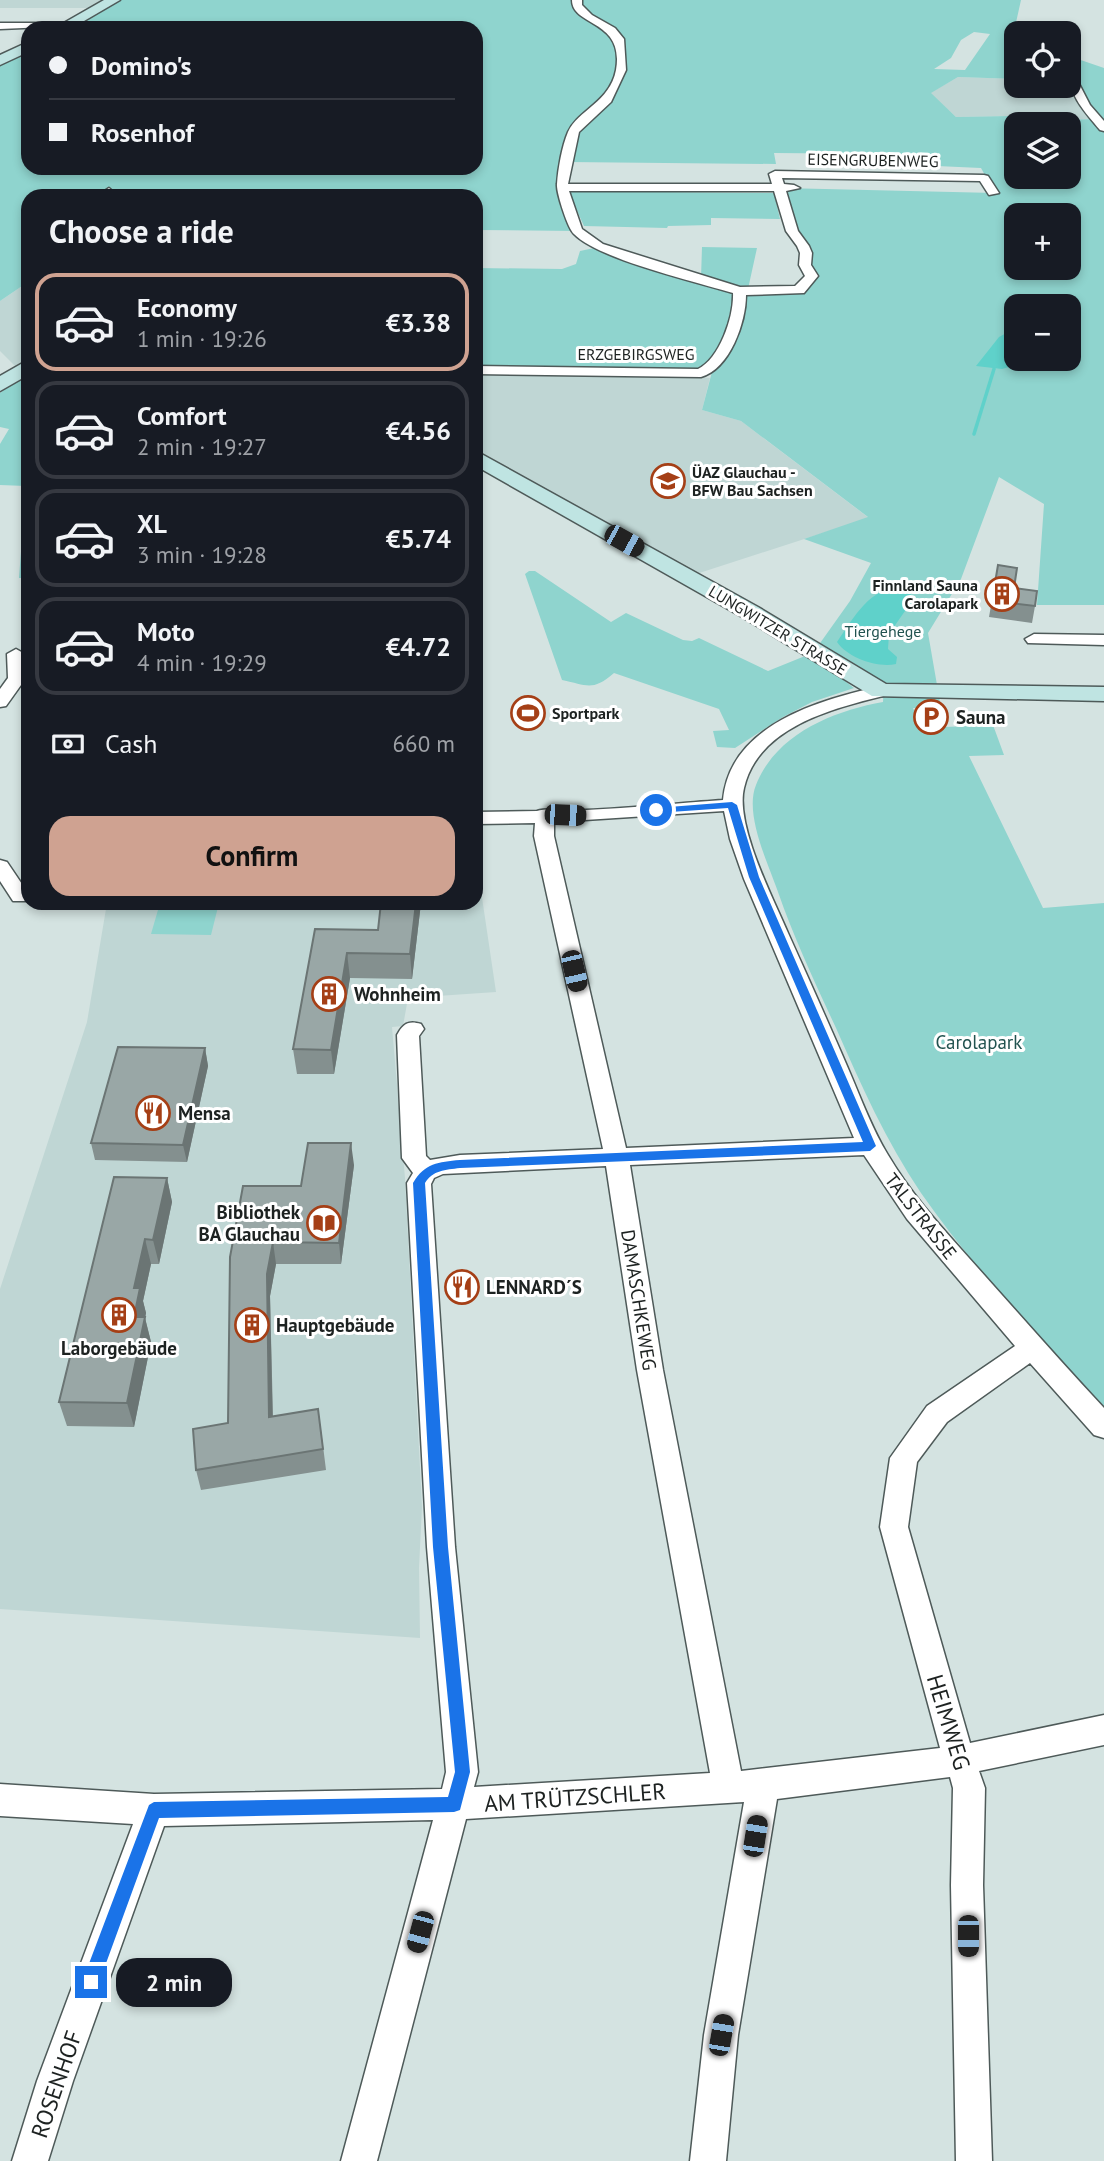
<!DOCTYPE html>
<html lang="en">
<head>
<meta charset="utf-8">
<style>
  :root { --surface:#171b24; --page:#20242c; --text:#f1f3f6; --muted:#9ea1a6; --line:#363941; --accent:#cfa291 }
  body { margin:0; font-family:"PT Sans",sans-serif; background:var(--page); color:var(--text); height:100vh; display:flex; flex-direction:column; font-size:26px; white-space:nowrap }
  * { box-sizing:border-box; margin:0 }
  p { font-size:23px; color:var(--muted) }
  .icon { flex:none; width:38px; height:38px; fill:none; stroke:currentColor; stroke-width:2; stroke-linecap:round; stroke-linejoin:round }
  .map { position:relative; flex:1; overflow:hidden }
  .panel { position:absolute; left:21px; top:189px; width:462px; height:721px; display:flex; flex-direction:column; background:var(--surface); border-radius:21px; box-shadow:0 4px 10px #0003 }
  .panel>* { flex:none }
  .hud { position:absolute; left:21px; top:21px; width:462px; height:154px; border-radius:21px; box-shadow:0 4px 10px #0003; display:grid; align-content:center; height:154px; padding:0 28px; background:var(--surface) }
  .buttons { position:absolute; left:1004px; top:21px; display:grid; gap:14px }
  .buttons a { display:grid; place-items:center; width:77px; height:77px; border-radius:14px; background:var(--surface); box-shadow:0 4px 10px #0003; font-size:35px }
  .end { position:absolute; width:32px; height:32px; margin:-16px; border:9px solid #1a73e8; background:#fff; box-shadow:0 0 0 4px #fff }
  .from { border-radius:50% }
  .bubble { position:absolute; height:49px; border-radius:21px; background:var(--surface); box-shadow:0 4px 10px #0003; font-size:23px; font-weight:700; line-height:49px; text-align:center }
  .car { position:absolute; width:21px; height:42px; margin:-21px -10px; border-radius:9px; box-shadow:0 0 5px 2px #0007; background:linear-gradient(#222 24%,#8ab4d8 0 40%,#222 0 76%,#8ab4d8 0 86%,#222 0) }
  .hud b { display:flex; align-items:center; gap:24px; height:66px; font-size:26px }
  .hud b+b { border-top:2px solid var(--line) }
  .hud i { width:18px; height:18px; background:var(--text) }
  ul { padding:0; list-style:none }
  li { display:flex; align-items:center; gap:21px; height:98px; margin:0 14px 10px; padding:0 14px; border:4px solid var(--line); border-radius:21px }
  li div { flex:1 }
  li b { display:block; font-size:26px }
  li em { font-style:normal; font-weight:700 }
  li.selected { border-color:var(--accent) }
  li>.icon { width:63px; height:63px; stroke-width:1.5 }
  h2 { padding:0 28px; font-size:32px; line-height:84px }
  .pay { display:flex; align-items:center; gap:18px; height:77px; padding:0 28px; font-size:26px }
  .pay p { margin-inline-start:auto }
  .primary-button { display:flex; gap:14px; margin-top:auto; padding:14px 28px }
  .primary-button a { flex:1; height:80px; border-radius:21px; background:var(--accent); color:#111; font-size:28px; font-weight:700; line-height:80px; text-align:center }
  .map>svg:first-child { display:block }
  .built { fill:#bfd6d4 }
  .green { fill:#8fd4ce; fill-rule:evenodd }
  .water { fill:#5fd1ca }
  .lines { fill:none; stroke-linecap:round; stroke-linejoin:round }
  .stream { stroke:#5fd1ca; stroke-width:3.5 }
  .street-casing { stroke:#4e5a59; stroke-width:3 }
  .secondary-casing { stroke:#4e5a59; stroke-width:3 }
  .street { fill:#fff; fill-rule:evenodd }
  .secondary { fill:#bfe4e2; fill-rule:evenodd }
  .wall { fill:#84908f }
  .shaded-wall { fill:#6b7574 }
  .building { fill:#99a7a6; stroke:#6b7574; stroke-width:2 }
  .route { fill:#1a73e8 }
  .labels { text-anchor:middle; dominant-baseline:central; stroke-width:6; stroke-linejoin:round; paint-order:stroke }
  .far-street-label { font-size:16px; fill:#1d2221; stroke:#fff }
  .far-poi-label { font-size:16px; font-weight:bold; fill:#1d2221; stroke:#fff; text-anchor:start }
  .far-park-label { font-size:16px; fill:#225350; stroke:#fff }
  .poi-label { font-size:19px; font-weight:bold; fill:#1d2221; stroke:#fff; text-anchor:start }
  .park-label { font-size:19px; fill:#225350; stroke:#fff }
  .street-label { font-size:19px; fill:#1d2221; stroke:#fff }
  .near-street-label { font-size:23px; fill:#1d2221; stroke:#fff }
</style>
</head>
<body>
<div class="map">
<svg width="1104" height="2161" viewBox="0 0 1104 2161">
  <rect width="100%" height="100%" fill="#d4e3e1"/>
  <path class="built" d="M 0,0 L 108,0 L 93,8 L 0,8 Z
    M 958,77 L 1017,79 L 1017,86 L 1069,86 L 1071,82 L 1096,119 L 1025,121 L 1009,116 L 956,117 L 930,93 Z
    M 28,282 L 28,366 L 20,371 L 0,351 L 0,301 Z
    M 476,373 L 664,375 L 710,378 L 702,410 L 741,421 L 869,518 L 687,577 L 476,457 Z
    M 476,857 L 496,992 L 408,998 L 403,1026 L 392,1027 L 405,1178 L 422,1507 L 419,1568 L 420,1638 L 0,1609 L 0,1289 L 87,1022 L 107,903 L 476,903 Z"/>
  <path class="green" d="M 119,0 L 1021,0 L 1015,27 L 1017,79 L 958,77 L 931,93 L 956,117 L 1009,116 L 1025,121 L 1095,119 L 1069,81 L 1069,56 L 1104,68 L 1104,605 L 1037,605 L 1044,504 L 999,477 L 961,579 L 928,633 L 941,708 L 913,708 L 921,728 L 993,725 L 1004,755 L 969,756 L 1043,908 L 1104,903 L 1104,1406 C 1039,1338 975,1270 921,1193 C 886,1141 861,1085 836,1028 C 815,983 794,938 778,892 C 768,863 744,814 756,785 C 776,734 833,711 883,702 L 884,682 L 873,679 L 818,646 L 850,601 L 871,563 L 804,539 L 868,517 L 741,421 L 702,410 L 713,368 L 701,373 L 476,367 L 476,268 L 562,269 L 576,264 L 580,251 L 599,247 L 701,278 L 702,247 L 757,248 L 748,289 L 799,290 L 812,279 L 782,188 L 995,193 L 981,168 L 893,164 L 888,154 L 774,153 L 776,164 L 567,162 L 562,187 L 577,231 L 476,230 L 476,196 L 110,192 L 112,196 L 28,196 L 28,282 L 0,301 L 0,65 L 28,50 L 28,168 L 476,168 L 476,28 L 75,26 ZM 974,32 L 990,34 L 965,70 L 934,69 L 951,58 L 961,40 ZM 1017,124 L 1069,124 L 1069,177 L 1017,177 ZM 1017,215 L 1069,215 L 1069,268 L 1017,268 ZM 1017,306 L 1069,306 L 1069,359 L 1017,359 Z
    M 568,191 L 774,193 L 780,219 L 711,218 L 711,225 L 668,226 L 667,228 L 584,226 Z
    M 28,371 L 28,578 L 19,578 L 26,486 L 0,485 L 0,444 L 9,429 L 0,427 L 0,393 Z
    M 529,571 L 535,571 L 611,622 L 626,613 L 683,640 L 692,641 L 699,638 L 768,671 L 810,654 L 854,688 L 812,702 L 783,717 L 735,748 L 717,747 L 713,731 L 729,730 L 719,709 L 614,673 C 592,692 587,685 562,680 L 525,574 Z
    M 160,903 L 219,903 L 211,935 L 151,934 Z"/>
  <path class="water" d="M 1010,331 C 1020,345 1016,352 1009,367 L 1002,369 L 976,366 L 999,337 Z
    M 903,586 L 914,598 L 889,634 L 888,649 L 897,657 L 896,664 C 877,668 848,658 837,642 C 854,617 870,587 903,586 Z"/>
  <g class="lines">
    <path class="stream" d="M 974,434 L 994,369"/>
    <g class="street-casing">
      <path id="street" d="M 572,0 L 582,0 L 582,5 L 592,15 L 615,28 L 624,39 L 626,70 L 611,102 L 579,132 L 568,184 L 772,184 L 769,174 L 775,171 L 984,175 L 988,176 L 999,193 L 989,195 L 980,181 L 782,178 L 784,184 L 794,185 L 800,188 L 786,191 L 798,231 L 809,246 L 812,253 L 811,265 L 818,276 L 804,293 L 746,295 C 746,322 730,369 701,377 L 476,374 L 476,366 L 698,369 C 720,358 734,316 733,293 C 696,282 598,259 574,234 C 568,229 556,192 557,184 C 558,169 562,146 568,132 C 578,110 610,102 616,70 C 625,19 572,27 572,0 ZM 569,191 L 774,191 L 786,231 L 797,246 L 800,253 L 799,265 L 805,276 L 795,286 L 740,287 L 603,244 L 582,229 Z
        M 0,23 L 65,23 L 70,26 L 0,29 Z
        M 1069,71 L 1074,74 L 1090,105 L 1104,121 L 1104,131 L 1100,130 C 1085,112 1069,96 1069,71 Z
        M 109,188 L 118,196 L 106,196 L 103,192 Z
        M 1034,634 L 1104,635 L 1104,645 L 1028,643 L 1025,639 Z
        M 16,649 L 25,654 L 26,678 L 6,706 L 0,707 L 0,689 L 8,678 L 7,654 Z
        M 881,686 L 887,687 L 890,691 L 887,695 C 835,708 758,726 744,788 C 735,825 773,898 788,933 C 809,980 830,1026 850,1073 C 862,1101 872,1129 888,1155 C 912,1196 945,1231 977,1267 C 1019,1314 1061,1362 1104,1408 L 1104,1438 L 1094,1435 L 1030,1363 L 947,1422 L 917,1462 L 908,1527 L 970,1743 L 1104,1715 L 1104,1745 L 979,1771 L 985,1788 L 983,1885 L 992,2161 L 956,2161 L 951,1885 L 953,1788 L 950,1777 L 777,1799 L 738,2035 L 726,2161 L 690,2161 L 704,2035 L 744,1802 L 466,1819 L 377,2161 L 341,2161 L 433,1820 L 164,1826 L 73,2081 L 48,2161 L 12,2161 L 37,2081 L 133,1824 L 0,1816 L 0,1784 L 154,1794 L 442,1789 L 446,1772 L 427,1547 L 407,1183 L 413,1173 L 402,1158 L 397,1035 C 403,1024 408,1020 421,1024 L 424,1029 L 419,1036 L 426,1156 L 430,1160 L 460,1155 L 603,1149 L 534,836 L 535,823 L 476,824 L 476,812 L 537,811 C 547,807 572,811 586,810 C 632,808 678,803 723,800 C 730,724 820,700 881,686 ZM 724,811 L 730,839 L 744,879 L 854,1138 L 626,1148 L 554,836 L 554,822 ZM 864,1155 L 907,1219 L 1015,1346 L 927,1406 L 890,1458 L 880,1527 L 940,1748 L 741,1771 L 663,1370 L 630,1165 ZM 606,1166 L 637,1370 L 710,1773 L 474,1787 L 478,1772 L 455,1547 L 431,1184 L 434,1178 L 443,1174 Z
        M 0,860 L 7,862 L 28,893 L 27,901 L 13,901 L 0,881 Z"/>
    </g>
    <g class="secondary-casing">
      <path id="secondary" d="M 104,0 L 120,0 L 72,28 L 55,28 Z
        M 28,42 L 28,52 L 0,65 L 0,55 Z
        M 28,360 L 28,375 L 0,391 L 0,376 Z
        M 476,451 L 758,607 L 886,684 L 1104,687 L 1104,701 L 872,696 L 742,617 L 476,466 Z"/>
    </g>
    <use href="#street" class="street"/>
    <use href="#secondary" class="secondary"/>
  </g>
  <path class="wall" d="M 998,565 L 1014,588 L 1035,606 L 1032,623 L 989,617 Z
    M 381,903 L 421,903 L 412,979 L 350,978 L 334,1074 L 297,1074 L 293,1049 L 315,929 L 378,930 Z
    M 205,1048 L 208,1066 L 187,1162 L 95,1160 L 91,1143 Z
    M 354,1165 L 341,1264 L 276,1264 L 270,1296 L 273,1416 L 321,1430 L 326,1470 L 201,1490 L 196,1470 L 228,1423 L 230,1257 L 301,1186 Z
    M 167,1178 L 172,1202 L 159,1264 L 151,1264 L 143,1301 L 146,1313 L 145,1318 L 151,1342 L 134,1427 L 67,1426 L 59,1402 Z"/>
  <path class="shaded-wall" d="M 416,903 L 421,903 L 412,979 L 410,954 Z
    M 347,953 L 350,978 L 334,1074 L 331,1050 Z
    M 205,1048 L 208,1066 L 187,1162 L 183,1145 Z
    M 351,1143 L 354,1165 L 341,1264 L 339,1243 Z
    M 167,1178 L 172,1202 L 159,1264 L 153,1240 Z
    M 145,1239 L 151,1264 L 143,1301 L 146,1313 L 145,1318 L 151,1342 L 134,1427 L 127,1403 L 134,1317 L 134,1288 Z
    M 273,1242 L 276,1264 L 270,1296 L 273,1438 L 269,1417 L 267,1274 Z"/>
  <path class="building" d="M 998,565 L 1017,568 L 1014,588 L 1037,591 L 1035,606 L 992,601 Z
    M 381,903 L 416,903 L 410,954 L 347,953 L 331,1050 L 293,1049 L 315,929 L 378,930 Z
    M 118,1047 L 205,1048 L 183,1145 L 91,1143 Z
    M 308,1143 L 351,1143 L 339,1243 L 273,1242 L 267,1274 L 269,1417 L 318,1409 L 323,1449 L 196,1470 L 193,1429 L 228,1423 L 230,1257 L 243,1186 L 301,1186 Z
    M 114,1177 L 167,1178 L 153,1240 L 145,1239 L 134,1288 L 140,1288 L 134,1317 L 145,1317 L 127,1403 L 59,1402 Z"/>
  <path class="route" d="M 732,802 L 737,805 L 759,877 L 876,1146 L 870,1151 L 460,1168 C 445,1170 433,1170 425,1183 L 448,1547 L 470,1772 L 460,1810 L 454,1812 L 159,1818 L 97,1988 L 91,1991 L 85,1988 L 82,1982 L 149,1805 L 154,1802 L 448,1797 L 455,1772 L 433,1547 L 413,1183 C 425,1163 438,1162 460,1160 L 863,1142 L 749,877 L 728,808 L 656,813 L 651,810 L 656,808 Z"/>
  <defs>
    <g id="school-ring" transform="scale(1.75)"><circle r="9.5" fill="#fff" stroke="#a53f16" stroke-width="1.5"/><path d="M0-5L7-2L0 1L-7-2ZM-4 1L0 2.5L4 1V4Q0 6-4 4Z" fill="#a53f16"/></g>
    <g id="building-ring" transform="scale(1.75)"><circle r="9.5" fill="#fff" stroke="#a53f16" stroke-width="1.5"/><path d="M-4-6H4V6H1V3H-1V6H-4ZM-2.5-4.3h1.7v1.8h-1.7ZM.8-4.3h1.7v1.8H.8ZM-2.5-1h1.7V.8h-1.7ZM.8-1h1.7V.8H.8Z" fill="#a53f16"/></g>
    <g id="stadium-ring" transform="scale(1.75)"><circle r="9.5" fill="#fff" stroke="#a53f16" stroke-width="1.5"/><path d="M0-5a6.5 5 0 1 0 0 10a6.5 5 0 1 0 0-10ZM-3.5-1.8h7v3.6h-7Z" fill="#a53f16"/></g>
    <g id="parking-ring" transform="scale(1.75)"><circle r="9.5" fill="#fff" stroke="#a53f16" stroke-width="1.5"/><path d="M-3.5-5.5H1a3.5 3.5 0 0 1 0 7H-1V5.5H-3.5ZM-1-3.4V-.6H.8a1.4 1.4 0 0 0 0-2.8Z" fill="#a53f16"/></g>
    <g id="restaurant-ring" transform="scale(1.75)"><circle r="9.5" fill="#fff" stroke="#a53f16" stroke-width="1.5"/><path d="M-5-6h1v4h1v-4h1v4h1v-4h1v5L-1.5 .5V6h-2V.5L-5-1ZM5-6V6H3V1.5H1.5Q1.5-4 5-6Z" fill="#a53f16"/></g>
    <g id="library-ring" transform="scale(1.75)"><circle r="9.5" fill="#fff" stroke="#a53f16" stroke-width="1.5"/><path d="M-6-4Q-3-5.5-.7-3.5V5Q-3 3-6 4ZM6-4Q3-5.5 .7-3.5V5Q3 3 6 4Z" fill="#a53f16"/></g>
  </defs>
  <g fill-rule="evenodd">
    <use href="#school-ring" x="668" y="481"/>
    <use href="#building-ring" x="1002" y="594"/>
    <use href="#stadium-ring" x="528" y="713"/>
    <use href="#parking-ring" x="931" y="717"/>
    <use href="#building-ring" x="329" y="994"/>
    <use href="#restaurant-ring" x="153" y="1113"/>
    <use href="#library-ring" x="324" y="1223"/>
    <use href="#restaurant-ring" x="462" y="1287"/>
    <use href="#building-ring" x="119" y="1315"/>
    <use href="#building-ring" x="252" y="1325"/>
  </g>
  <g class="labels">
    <g class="far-street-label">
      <text transform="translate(873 160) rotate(1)">EISENGRUBENWEG</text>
      <text x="636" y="354">ERZGEBIRGSWEG</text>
      <text transform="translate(778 630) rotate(31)">LUNGWITZER STRASSE</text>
    </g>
    <g class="far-poi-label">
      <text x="692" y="472">ÜAZ Glauchau -<tspan x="692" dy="18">BFW Bau Sachsen</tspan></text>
      <text x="978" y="585" text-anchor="end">Finnland Sauna<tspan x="978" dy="18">Carolapark</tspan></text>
      <text x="552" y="713">Sportpark</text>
    </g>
    <g class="far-park-label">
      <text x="883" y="631">Tiergehege</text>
    </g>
    <g class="poi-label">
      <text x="956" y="717">Sauna</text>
      <text x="354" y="994">Wohnheim</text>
      <text x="178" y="1113">Mensa</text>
      <text x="300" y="1212" text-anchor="end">Bibliothek<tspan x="300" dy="22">BA Glauchau</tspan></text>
      <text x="486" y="1287">LENNARD´S</text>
      <text x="276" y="1325">Hauptgebäude</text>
      <text x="119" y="1348" text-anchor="middle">Laborgebäude</text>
    </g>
    <g class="park-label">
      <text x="979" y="1042">Carolapark</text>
    </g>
    <g class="street-label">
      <text transform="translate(921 1216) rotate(52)">TALSTRASSE</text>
      <text transform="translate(639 1300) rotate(81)">DAMASCHKEWEG</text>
    </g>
    <g class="near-street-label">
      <text transform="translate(949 1722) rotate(73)">HEIMWEG</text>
      <text transform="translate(575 1797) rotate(-4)">AM TRÜTZSCHLER</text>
      <text transform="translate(56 2084) rotate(-71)">ROSENHOF</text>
    </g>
  </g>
</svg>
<div class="buttons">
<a><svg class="icon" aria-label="locate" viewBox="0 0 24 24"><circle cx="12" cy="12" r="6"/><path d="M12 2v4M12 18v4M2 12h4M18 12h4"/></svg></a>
<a><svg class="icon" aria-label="layers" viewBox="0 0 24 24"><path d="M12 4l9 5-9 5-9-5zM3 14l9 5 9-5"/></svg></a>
<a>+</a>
<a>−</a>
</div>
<i class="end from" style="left:656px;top:810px"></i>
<i class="end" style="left:91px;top:1982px"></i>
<div class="bubble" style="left:116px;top:1958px;width:116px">2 min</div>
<i class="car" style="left:624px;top:541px;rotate:119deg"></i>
<i class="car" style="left:565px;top:815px;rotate:92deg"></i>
<i class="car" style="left:574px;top:971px;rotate:167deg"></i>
<i class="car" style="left:755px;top:1836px;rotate:9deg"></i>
<i class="car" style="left:420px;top:1932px;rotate:195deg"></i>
<i class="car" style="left:968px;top:1936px;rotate:180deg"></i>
<i class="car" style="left:721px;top:2035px;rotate:10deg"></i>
<div class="hud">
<b><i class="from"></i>Domino's</b>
<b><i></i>Rosenhof</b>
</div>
<section class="panel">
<h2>Choose a ride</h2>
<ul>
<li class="selected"><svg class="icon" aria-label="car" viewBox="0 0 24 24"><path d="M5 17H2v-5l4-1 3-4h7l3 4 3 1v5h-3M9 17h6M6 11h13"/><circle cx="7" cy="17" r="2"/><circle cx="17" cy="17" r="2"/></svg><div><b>Economy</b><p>1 min · 19:26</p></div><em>€3.38</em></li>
<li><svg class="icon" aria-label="car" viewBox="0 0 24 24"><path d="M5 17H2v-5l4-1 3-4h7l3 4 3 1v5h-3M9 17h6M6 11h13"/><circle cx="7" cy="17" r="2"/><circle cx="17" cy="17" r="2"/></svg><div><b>Comfort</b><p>2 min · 19:27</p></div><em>€4.56</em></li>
<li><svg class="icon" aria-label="car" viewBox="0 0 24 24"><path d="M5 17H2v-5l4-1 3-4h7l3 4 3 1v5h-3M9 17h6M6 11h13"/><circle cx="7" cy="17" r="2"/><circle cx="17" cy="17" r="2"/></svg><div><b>XL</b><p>3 min · 19:28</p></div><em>€5.74</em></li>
<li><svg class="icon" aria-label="car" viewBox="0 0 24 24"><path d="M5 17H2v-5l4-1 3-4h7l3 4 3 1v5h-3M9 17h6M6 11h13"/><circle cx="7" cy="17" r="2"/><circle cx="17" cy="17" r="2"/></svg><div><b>Moto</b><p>4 min · 19:29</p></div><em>€4.72</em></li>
</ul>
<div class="pay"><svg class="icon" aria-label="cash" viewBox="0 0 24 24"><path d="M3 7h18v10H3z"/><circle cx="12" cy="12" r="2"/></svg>Cash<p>660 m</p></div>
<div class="primary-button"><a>Confirm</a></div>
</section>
</div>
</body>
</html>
